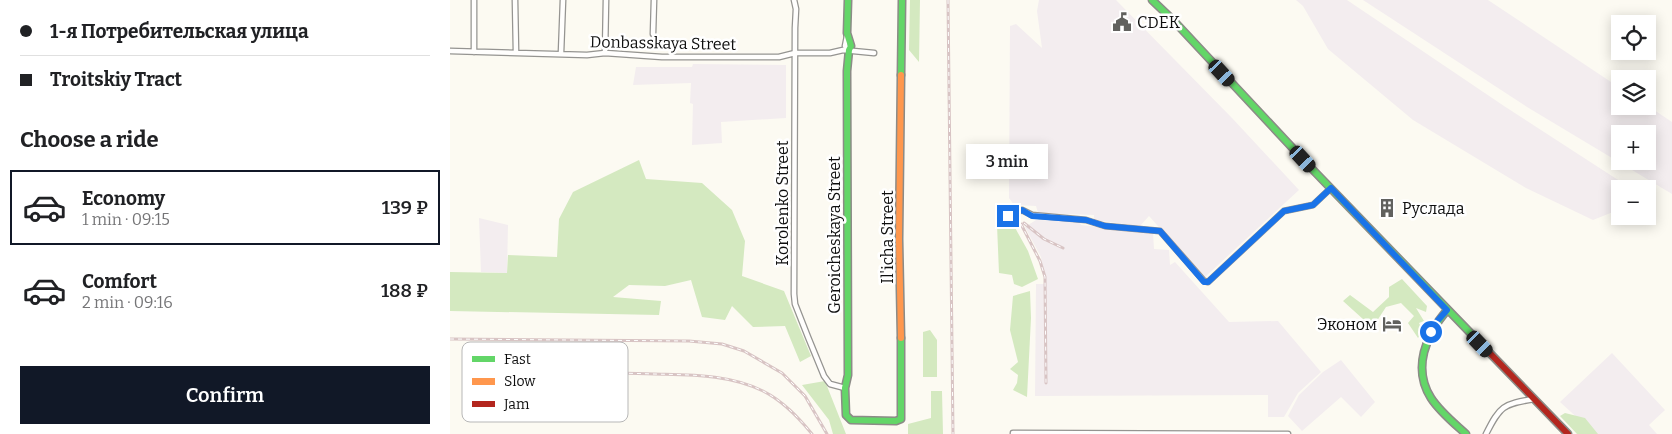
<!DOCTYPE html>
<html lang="en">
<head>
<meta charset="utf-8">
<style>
  :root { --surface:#fff; --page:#f2f2f2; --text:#202124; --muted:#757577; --line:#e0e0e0; --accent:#111827 }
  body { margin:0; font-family:Bitter,serif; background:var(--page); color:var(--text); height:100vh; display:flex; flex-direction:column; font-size:19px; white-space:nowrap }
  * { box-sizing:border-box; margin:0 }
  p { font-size:16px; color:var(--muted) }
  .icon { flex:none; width:28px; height:28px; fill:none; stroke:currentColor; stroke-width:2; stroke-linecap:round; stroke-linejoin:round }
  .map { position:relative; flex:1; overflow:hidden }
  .side { display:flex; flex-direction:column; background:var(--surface); width:450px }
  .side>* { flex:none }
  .top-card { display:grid; align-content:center; height:110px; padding:0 20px; background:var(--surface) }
  .buttons { position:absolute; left:1161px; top:15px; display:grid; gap:10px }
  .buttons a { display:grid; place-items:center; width:45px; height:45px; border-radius:0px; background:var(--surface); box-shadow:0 2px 12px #0003; font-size:25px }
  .end { position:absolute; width:22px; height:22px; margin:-11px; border:6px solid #1a73e8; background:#fff; box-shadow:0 0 0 2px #fff }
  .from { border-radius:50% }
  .bubble { position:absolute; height:35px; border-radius:0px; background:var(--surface); box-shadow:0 2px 12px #0003; font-size:16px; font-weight:600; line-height:35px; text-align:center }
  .car { position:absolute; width:15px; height:30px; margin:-15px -8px; border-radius:6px; box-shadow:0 0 4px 1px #0007; background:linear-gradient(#222 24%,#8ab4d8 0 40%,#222 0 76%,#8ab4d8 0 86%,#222 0) }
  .top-card b { display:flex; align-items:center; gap:18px; height:48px; font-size:19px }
  .top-card b+b { border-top:1px solid var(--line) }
  .top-card i { width:12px; height:12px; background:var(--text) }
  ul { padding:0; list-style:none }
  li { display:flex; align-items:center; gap:15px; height:75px; margin:0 10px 8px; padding:0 10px; border:2px solid transparent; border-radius:0px }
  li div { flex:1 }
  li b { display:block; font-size:19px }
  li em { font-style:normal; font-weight:600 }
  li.active { border-color:var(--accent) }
  li>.icon { width:45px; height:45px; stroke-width:1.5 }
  h2 { padding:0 20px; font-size:22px; line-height:60px }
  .primary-button { display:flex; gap:10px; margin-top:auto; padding:10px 20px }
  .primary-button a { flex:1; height:58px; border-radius:0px; background:var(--accent); color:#fff; font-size:20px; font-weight:600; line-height:58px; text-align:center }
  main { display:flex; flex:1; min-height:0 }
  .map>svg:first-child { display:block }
  .industrial { fill:#f3edef; fill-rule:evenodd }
  .forest { fill:#d4e9c0 }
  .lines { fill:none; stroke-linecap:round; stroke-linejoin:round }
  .street-casing { stroke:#959491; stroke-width:7 }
  .fast-casing { stroke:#8c8b87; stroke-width:9 }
  .slow-casing { stroke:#8c8b87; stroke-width:9 }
  .jam-casing { stroke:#8c8b87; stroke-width:9 }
  .street { stroke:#fffefd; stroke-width:4.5 }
  .fast { stroke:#63d668; stroke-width:6 }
  .slow { stroke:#ff974d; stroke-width:6 }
  .jam { stroke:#b3261e; stroke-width:6 }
  .rail-casing { stroke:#d8c4c4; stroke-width:3 }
  .rail { stroke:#fff; stroke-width:1; stroke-dasharray:4; stroke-linecap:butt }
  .route { stroke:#1a73e8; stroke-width:6 }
  .labels { text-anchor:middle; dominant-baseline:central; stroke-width:5; stroke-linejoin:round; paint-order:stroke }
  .poi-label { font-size:16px; fill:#0e0e0e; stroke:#fff; text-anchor:start }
  .street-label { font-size:16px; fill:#0e0e0e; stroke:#fff }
  .key { fill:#fff; stroke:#b7b7b7; stroke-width:1 }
  .key-label { font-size:14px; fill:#0e0e0e }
</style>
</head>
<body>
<main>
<section class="side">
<div class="top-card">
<b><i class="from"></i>1-я Потребительская улица</b>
<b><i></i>Troitskiy Tract</b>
</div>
<h2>Choose a ride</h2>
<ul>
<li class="active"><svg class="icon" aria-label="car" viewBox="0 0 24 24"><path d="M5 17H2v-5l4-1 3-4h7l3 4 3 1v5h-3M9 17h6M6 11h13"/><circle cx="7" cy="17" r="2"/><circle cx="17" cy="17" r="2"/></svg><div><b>Economy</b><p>1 min · 09:15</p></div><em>139 ₽</em></li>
<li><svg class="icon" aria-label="car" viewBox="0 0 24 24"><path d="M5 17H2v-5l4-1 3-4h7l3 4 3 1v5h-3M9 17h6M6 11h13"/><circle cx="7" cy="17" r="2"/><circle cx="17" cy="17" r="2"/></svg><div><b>Comfort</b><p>2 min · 09:16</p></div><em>188 ₽</em></li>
</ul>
<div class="primary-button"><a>Confirm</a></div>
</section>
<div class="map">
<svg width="1222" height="434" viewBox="0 0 1222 434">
  <rect width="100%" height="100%" fill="#fcfaf2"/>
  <path class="industrial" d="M 589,0 L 666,0 L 782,118 L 849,190 L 754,278 L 699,216 L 690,226 L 644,220 L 644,215 L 588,213 L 586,206 L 564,205 L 559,198 L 560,26 L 566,24 L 592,48 L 587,11 Z
    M 846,0 L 897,0 L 1054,106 L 1182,189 L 1170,189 L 1170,212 L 1163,212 L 1143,220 L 1076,188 L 963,120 L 878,49 L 853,6 Z
    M 913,0 L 1038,0 L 1170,88 L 1170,106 L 1198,106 L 1222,122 L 1222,194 L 1077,107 ZM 1170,134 L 1198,134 L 1198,161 L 1170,161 Z
    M 243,64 L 336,65 L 336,118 L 271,122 L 272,143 L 242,145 L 243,104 L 240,103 L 241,83 L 183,85 L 186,67 L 242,67 Z
    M 29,218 L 58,225 L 57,273 L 31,272 Z
    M 586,220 L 630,221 L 631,225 L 703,233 L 704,249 L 719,250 L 720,265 L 725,262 L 779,322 L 828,321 L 871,372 L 848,393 L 834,417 L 818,417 L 818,395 L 585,396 L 586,284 L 595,284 L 591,257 L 575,227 Z
    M 1162,353 L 1215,410 L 1199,425 L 1207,434 L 1145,434 L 1110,402 Z
    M 891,360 L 925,402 L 911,417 L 891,397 L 852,431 L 838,416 L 849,395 L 873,372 Z"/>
  <path class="forest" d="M 460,0 L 470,0 L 469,62 L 459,50 Z
    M 189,160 L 196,179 L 252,183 L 282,210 L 295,241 L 292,276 L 334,291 L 361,356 L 350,362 L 335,326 L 303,327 L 282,306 L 275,320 L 252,317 L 241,280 L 215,286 L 179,285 L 163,297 L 211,301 L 209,315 L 0,311 L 0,272 L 57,273 L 58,255 L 107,257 L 109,219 L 123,192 Z
    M 563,224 L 578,251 L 588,279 L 572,287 L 564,284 L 562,275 L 549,273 L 547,225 Z
    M 952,279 L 977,306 L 976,312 L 966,308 L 974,321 L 969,323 L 973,331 L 968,338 L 958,323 L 964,316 L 951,303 L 936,307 L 919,333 L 914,320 L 893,301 L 900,295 L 923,312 L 939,297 L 939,287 Z
    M 580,291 L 581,318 L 577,397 L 563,390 L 567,383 L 568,375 L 560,369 L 568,362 L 560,330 L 563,296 Z
    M 480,330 L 487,340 L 487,377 L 473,377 L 473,332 Z
    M 375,381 L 396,434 L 383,434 L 379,420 L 352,385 Z
    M 481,391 L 492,391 L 493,434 L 458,434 L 458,424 L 481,418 Z
    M 1115,413 L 1135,418 L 1148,434 L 1127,434 L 1110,416 Z"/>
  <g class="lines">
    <g class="street-casing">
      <path id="street" d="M 65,0 L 66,52
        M 344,0 L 346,9 L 345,28 L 344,294 L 345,304 L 358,337 L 374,376 L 380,384 L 395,388
        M 203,34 L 204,0
        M 397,36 L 395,46 L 399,50
        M 0,51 L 137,55 L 155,53 L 212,57 L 329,57 L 345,53 L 380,53 L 393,50 L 424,53
        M 24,52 L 24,0
        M 111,53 L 113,0
        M 155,53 L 156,0
        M 558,216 L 572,210 L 582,215 L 636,220 L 655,226 L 710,231 L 754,281 L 758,282 L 834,211 L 863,205 L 881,188
        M 563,433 L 838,434
        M 1036,434 C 1050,406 1053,404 1084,399"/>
    </g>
    <g class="fast-casing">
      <path id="fast" d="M 398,0 L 397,33 L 401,46 L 399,50 L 397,71 L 398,375 L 395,388 L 396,415 L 401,420 L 446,421 L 451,419 L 451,338
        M 702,0 L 723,20 L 865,172 L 1033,346
        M 451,75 L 452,0
        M 997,310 C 976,335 962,368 981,398 C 990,412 1004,423 1016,434"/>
    </g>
    <g class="slow-casing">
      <path id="slow" d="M 451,338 L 449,239 L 451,75"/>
    </g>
    <g class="jam-casing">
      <path id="jam" d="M 1033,346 L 1118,434"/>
    </g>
    <use href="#street" class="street"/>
    <use href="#fast" class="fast"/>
    <use href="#slow" class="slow"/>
    <use href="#jam" class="jam"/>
    <g class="rail-casing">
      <path id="rail" d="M 498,0 L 503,434
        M 574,223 L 594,239 L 613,248
        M 571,224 L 590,261 L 595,277 L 596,383
        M 0,339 L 239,341 L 272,344 L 294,351 L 332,373 L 355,396 L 377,434
        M 123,372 C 150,373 177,373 204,374 C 240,375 279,374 313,391 C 333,401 348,417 362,434"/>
    </g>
    <use href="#rail" class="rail"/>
  </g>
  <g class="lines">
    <path class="route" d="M 558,216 L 572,210 L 582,216 L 636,220 L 655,226 L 710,231 L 754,282 L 758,282 L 834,211 L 863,205 L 881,188 L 997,310 L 983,326 L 981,332"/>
  </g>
  <defs>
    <g id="civic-bare" transform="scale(1.5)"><path d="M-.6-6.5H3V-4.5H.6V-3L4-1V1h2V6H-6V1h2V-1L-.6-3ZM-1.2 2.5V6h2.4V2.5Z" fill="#61615e" stroke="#fff" stroke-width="2.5" paint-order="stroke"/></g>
    <g id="building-bare" transform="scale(1.5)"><path d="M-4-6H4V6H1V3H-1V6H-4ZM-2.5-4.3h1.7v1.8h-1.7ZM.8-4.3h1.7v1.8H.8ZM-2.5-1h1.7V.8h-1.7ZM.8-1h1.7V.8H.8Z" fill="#61615e" stroke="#fff" stroke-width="2.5" paint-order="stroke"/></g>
    <g id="hotel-bare" transform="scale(1.5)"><path d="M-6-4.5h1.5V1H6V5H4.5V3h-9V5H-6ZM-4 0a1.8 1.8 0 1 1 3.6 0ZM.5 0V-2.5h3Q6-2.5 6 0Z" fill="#61615e" stroke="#fff" stroke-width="2.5" paint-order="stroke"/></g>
  </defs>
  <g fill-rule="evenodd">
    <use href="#civic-bare" x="672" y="22"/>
    <use href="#building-bare" x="937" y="208"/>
    <use href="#hotel-bare" x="942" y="324"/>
  </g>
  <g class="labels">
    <g class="poi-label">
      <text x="687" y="22">CDEK</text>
      <text x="952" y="208">Руслада</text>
      <text x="927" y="324" text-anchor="end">Эконом</text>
    </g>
    <g class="street-label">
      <text transform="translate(213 43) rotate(1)">Donbasskaya Street</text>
      <text transform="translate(332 203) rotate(-90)">Korolenko Street</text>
      <text transform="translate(384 235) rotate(-90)">Geroicheskaya Street</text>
      <text transform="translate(437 237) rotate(-90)">Il'icha Street</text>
    </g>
  </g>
  <rect x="12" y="342" width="166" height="80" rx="8" class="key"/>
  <rect x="22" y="356" width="23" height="6" fill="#63d668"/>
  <rect x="22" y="378" width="23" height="7" fill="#ff974d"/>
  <rect x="22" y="401" width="23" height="6" fill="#b3261e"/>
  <g class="key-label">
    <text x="54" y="364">Fast</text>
    <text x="54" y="386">Slow</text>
    <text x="54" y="409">Jam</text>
  </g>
</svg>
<div class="buttons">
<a><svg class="icon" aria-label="locate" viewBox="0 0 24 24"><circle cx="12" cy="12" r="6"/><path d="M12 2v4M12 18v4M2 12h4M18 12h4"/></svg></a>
<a><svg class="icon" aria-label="layers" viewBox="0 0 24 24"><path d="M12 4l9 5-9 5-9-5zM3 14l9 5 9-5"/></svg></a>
<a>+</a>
<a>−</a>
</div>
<i class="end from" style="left:981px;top:332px"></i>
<i class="end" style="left:558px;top:216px"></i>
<div class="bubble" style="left:516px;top:144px;width:82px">3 min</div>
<i class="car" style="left:772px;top:73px;rotate:137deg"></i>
<i class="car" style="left:853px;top:159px;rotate:137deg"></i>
<i class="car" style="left:1030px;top:344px;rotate:136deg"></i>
</div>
</main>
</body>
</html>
